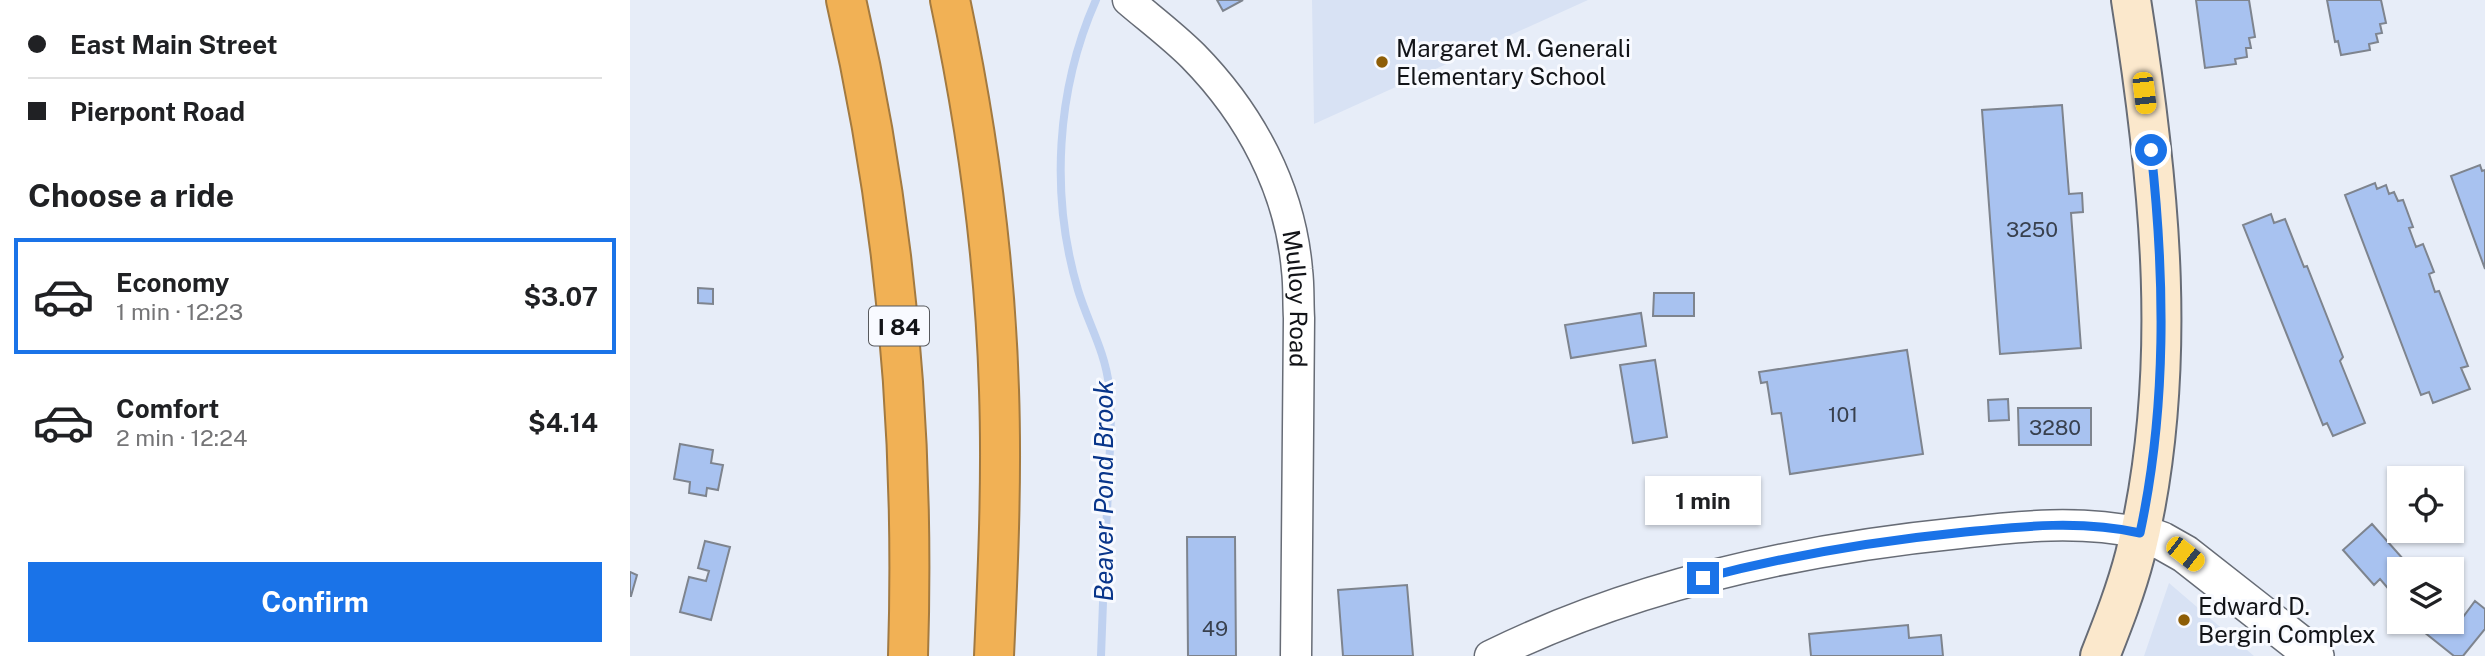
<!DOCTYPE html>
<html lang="en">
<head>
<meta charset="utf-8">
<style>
  :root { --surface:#fff; --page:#f6f6f6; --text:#202124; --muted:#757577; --line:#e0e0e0; --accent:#1a73e8 }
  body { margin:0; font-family:"Public Sans",sans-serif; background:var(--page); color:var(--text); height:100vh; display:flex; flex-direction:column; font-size:26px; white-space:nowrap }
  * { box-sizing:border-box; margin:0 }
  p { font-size:23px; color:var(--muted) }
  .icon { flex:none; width:38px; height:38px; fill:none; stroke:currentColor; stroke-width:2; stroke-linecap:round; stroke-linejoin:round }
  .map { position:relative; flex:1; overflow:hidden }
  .drawer { display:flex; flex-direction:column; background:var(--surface); width:630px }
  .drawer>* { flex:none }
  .banner { display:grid; align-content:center; height:154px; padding:0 28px; background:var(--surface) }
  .controls { position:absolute; left:1757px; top:466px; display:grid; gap:14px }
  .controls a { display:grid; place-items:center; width:77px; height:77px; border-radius:0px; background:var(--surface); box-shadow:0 2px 5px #0004; font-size:35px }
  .end { position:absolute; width:32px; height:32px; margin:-16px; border:9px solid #1a73e8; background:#fff; box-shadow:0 0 0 4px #fff }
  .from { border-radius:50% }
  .bubble { position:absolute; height:49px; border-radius:0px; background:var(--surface); box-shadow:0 2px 5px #0004; font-size:23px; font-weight:700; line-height:49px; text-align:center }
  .car { position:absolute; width:21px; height:42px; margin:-21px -10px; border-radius:9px; box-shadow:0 0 5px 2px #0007; background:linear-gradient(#f5c518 24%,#345 0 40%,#f5c518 0 76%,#345 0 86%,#f5c518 0) }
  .banner b { display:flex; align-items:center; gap:24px; height:66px; font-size:26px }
  .banner b+b { border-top:2px solid var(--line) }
  .banner i { width:18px; height:18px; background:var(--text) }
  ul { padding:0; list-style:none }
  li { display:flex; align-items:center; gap:21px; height:116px; margin:0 14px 10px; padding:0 14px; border:4px solid transparent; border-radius:0px }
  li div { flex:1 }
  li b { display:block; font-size:26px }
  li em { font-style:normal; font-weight:700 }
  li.on { border-color:var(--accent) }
  li>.icon { width:63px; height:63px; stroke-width:1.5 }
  h2 { padding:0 28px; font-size:32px; line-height:84px }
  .action { display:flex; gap:14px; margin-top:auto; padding:14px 28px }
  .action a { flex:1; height:80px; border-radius:0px; background:var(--accent); color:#fff; font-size:28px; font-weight:700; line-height:80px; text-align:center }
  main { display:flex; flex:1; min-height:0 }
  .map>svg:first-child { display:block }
  .built { fill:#d8e2f4 }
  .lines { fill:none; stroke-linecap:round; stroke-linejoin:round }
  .stream { stroke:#bfd1f0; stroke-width:8 }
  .building { fill:#a8c2f0; stroke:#7e848e; stroke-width:2 }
  .minor-casing { stroke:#676c76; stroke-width:33 }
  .tertiary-casing { stroke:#676c76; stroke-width:40 }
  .secondary-casing { stroke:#676c76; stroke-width:42 }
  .motorway-casing { stroke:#a37a40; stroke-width:42 }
  .minor { stroke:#fff; stroke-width:30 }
  .tertiary { stroke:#fff; stroke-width:37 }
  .secondary { stroke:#fbe8cc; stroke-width:38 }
  .motorway { stroke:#f1b155; stroke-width:38 }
  .route { stroke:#1a73e8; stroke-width:9 }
  .poi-dot { fill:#8e5e07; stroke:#f8faff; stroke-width:2.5 }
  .labels { text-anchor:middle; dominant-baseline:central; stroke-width:6; stroke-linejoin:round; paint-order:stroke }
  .number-label { font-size:21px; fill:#38404e }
  .shield { fill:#f8faff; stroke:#57595d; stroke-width:2 }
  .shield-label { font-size:23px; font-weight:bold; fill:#121418 }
  .poi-label { font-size:24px; fill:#121418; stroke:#f8faff; text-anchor:start }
  .street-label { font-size:24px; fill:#121418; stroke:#f8faff }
  .water-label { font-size:26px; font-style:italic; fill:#08358a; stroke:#f8faff }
</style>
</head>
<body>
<main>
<section class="drawer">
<div class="banner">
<b><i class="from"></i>East Main Street</b>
<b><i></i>Pierpont Road</b>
</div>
<h2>Choose a ride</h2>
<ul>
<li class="on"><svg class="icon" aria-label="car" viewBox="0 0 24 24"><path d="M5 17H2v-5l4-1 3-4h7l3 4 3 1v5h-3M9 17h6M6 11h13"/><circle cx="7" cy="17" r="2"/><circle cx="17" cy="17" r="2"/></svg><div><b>Economy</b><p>1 min · 12:23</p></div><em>$3.07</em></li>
<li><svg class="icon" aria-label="car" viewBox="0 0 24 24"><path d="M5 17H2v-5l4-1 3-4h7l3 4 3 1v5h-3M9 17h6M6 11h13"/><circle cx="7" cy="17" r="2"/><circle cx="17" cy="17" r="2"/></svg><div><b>Comfort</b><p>2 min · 12:24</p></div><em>$4.14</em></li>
</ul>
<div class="action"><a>Confirm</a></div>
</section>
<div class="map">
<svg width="1855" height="656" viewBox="0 0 1855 656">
  <rect width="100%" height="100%" fill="#e7edf8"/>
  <path class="built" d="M 682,0 L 958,0 L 684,124 Z
    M 1539,583 L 1624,656 L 1514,656 Z"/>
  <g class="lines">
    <path class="stream" d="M 466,0 C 426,90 420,196 448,290 C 458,323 475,351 479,386 C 483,420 479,457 478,492 C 475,546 473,601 471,656"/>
  </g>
  <path class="building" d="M 587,0 L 613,0 L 593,11 Z
    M 1566,0 L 1619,0 L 1625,37 L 1619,38 L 1621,48 L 1616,48 L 1617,57 L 1605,59 L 1606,64 L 1575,68 Z
    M 1697,0 L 1751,0 L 1756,23 L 1750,24 L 1752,33 L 1746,34 L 1748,42 L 1739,44 L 1740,50 L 1711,55 L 1708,41 L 1705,42 Z
    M 1432,105 L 1439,194 L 1452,193 L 1453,212 L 1441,213 L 1451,348 L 1370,354 L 1352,110 Z
    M 1850,165 L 1852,171 L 1855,170 L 1855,269 L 1821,176 Z
    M 1745,183 L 1747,189 L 1756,185 L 1759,194 L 1764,192 L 1768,201 L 1773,200 L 1783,227 L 1779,228 L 1786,247 L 1793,244 L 1804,272 L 1799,274 L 1805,292 L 1809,291 L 1838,366 L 1831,368 L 1840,389 L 1803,403 L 1799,392 L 1791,395 L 1715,195 Z
    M 1641,214 L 1644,223 L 1655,219 L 1674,267 L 1677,266 L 1713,357 L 1710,361 L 1735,423 L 1703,436 L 1697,423 L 1693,425 L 1613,225 Z
    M 68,288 L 83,289 L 83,304 L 68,303 Z
    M 1024,293 L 1064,293 L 1064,316 L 1023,316 Z
    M 1011,313 L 1016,346 L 941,358 L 935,325 Z
    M 1277,350 L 1293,454 L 1160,474 L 1151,413 L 1142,414 L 1137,382 L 1131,383 L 1129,372 Z
    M 1025,360 L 1037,437 L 1003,443 L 990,365 Z
    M 1378,399 L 1379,420 L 1359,421 L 1358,400 Z
    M 1388,408 L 1461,408 L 1461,445 L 1389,445 Z
    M 50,444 L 83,450 L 81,463 L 93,465 L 88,490 L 77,488 L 76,496 L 59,493 L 60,482 L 44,479 Z
    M 1742,524 L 1782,569 L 1769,569 L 1769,586 L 1762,593 L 1750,579 L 1744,585 L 1713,550 Z
    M 557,537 L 605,537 L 606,656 L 558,656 Z
    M 75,541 L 100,547 L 81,620 L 50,612 L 59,577 L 76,581 L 79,571 L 68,568 Z
    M 0,572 L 7,575 L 1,596 L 0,596 Z
    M 777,585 L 783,656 L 713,656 L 708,590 Z
    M 1845,601 L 1855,609 L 1855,629 L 1833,656 L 1824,656 L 1784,624 L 1786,621 L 1822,621 L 1822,608 L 1833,617 Z
    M 1278,625 L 1279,638 L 1311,635 L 1313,656 L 1181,656 L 1179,634 Z"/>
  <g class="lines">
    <g class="minor-casing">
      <g id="minor">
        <path id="s1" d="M 498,0 C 519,18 543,36 563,56 C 620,114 660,188 667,270 C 669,286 668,302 669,318 L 666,656"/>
        <path d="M 860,656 C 1006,584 1169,549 1330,533 C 1390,526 1451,520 1510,533"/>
      </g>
    </g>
    <g class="tertiary-casing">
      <path id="tertiary" d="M 1510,533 L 1532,541 L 1555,554 L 1685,656"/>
    </g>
    <g class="secondary-casing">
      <path id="secondary" d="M 1470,656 C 1483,623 1496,590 1505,555 C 1550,373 1530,183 1501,0"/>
    </g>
    <g class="motorway-casing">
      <path id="motorway" d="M 216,0 C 266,215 285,435 278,656
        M 320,0 C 347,127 365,260 369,390 C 372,479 368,568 364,656"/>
    </g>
    <use href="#minor" class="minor"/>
    <use href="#tertiary" class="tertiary"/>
    <use href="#secondary" class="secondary"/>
    <use href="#motorway" class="motorway"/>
  </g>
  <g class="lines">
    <path class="route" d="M 1073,578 C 1160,555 1246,541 1335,532 C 1393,526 1452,520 1510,533 C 1537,407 1535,278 1521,150"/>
  </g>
  <g class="poi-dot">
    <circle cx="752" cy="62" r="7"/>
    <circle cx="1554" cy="620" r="7"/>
  </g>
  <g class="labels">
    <g class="number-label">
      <text x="1402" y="229">3250</text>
      <text x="1213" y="414">101</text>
      <text x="1425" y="427">3280</text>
      <text x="585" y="628">49</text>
    </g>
    <rect class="shield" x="239" y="306.5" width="60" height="39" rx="5"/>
    <g class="shield-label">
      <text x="269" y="326">I 84</text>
    </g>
    <g class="poi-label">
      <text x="766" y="48">Margaret M. Generali<tspan x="766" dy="28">Elementary School</tspan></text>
      <text x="1568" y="606">Edward D.<tspan x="1568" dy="28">Bergin Complex</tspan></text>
    </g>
    <g class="street-label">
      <text stroke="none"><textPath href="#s1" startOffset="357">Mulloy Road</textPath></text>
    </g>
    <g class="water-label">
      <text transform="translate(473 491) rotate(-90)">Beaver Pond Brook</text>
    </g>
  </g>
</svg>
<div class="controls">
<a><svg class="icon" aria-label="locate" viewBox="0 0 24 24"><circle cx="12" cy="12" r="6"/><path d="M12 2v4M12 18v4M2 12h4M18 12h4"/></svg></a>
<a><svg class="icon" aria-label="layers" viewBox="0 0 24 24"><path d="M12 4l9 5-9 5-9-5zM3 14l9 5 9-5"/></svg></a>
</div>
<i class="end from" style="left:1521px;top:150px"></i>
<i class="end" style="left:1073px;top:578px"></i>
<div class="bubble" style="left:1015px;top:476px;width:116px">1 min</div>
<i class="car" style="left:1514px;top:93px;rotate:173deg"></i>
<i class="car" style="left:1555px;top:554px;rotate:128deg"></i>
</div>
</main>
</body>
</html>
